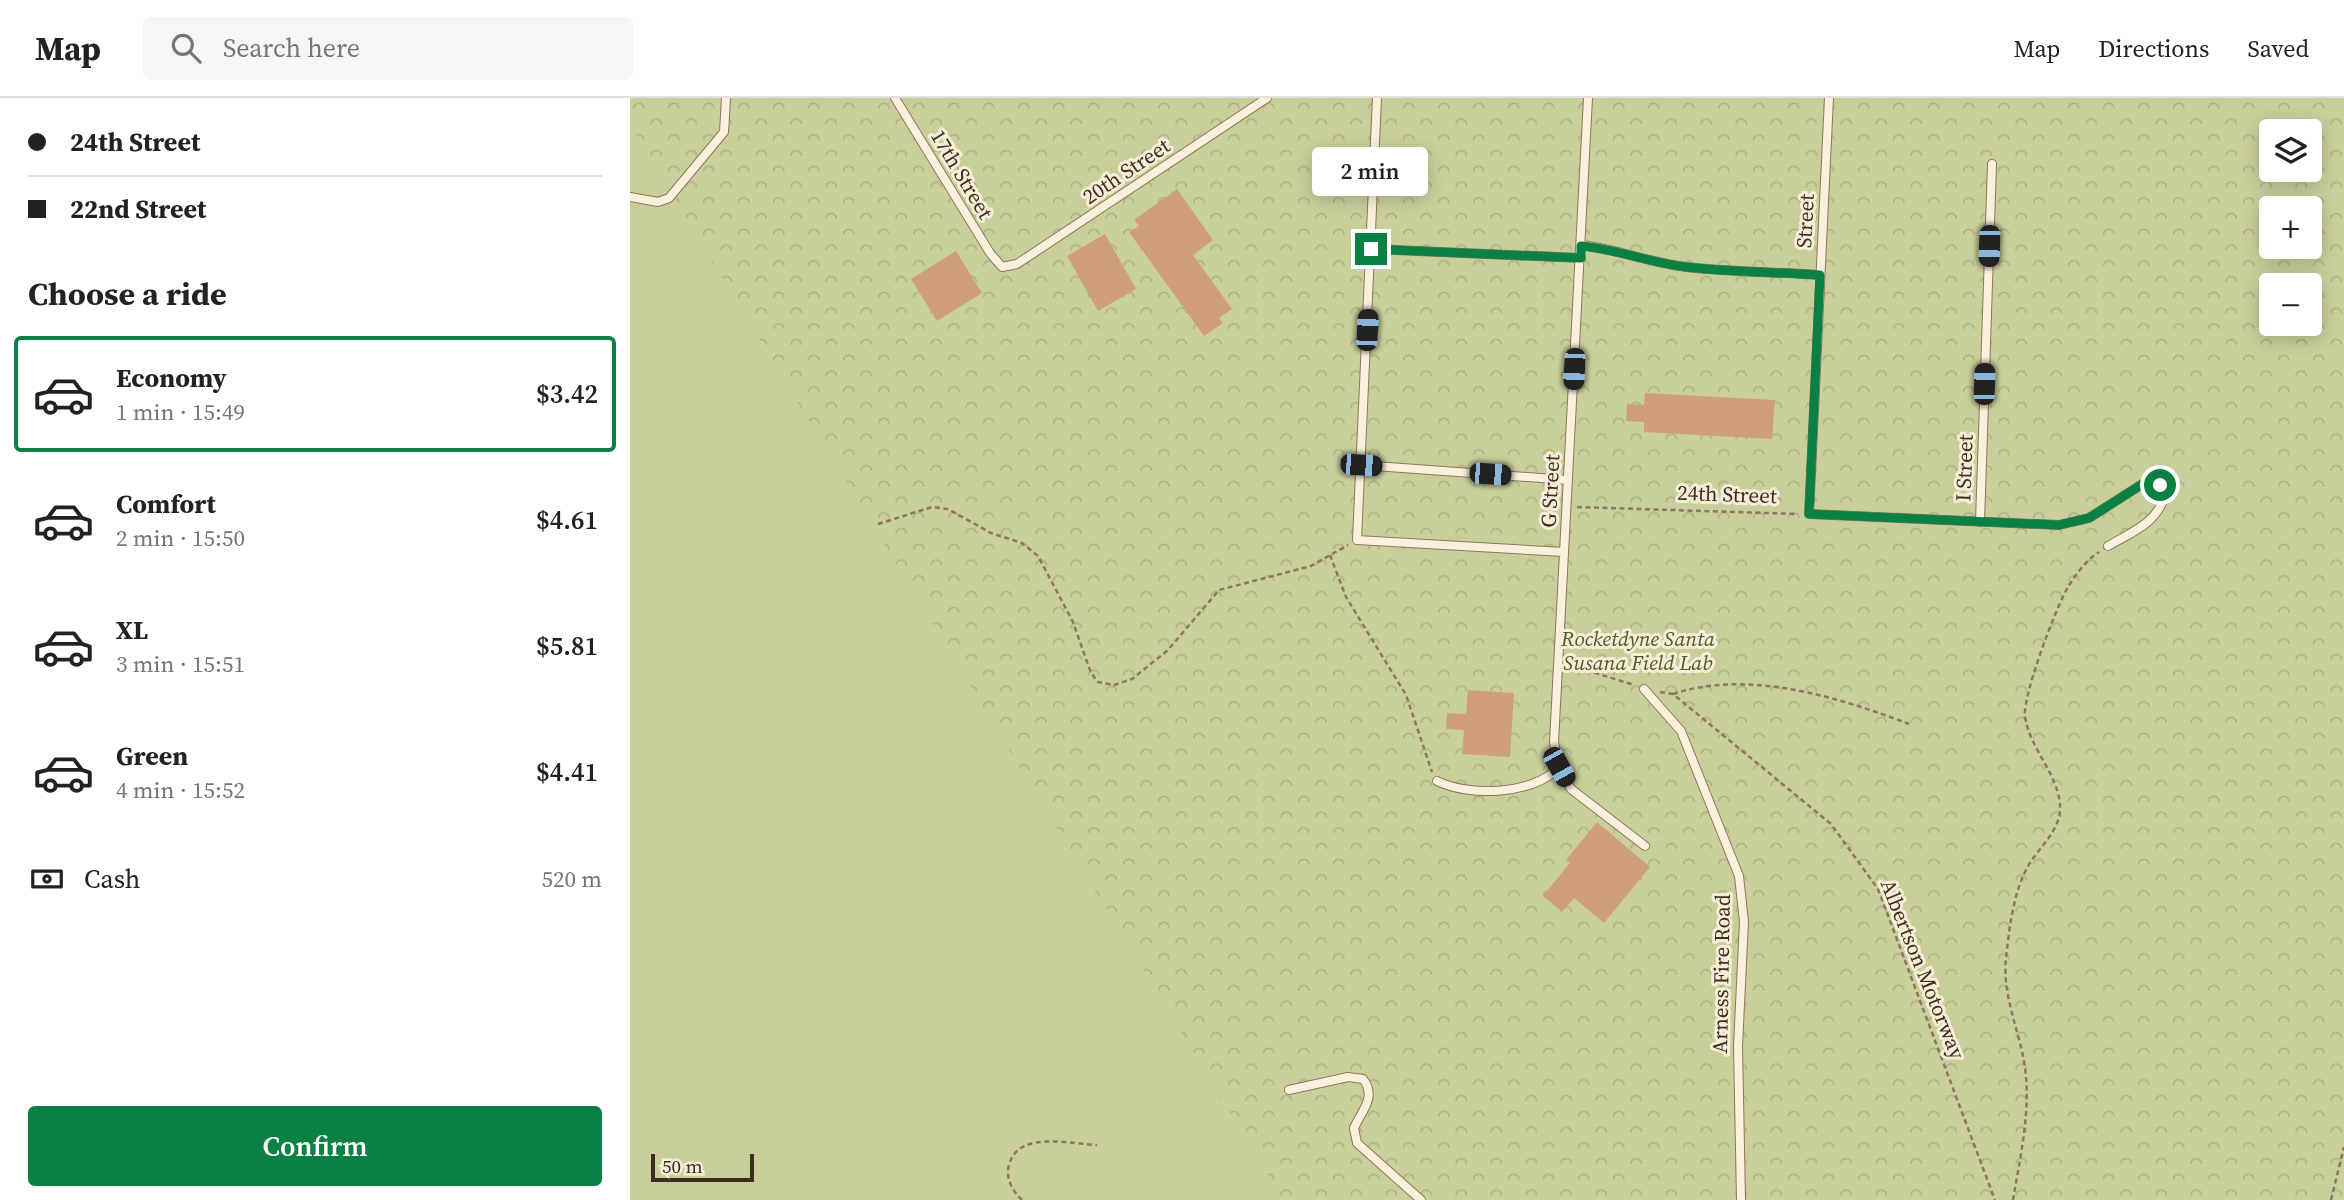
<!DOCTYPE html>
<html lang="en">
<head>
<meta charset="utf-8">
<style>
  :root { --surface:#fff; --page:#f6f6f6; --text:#222; --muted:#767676; --line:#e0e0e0; --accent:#0b8043 }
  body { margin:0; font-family:"Source Serif 4",serif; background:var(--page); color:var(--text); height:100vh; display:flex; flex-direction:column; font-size:26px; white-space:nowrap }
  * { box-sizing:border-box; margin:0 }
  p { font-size:23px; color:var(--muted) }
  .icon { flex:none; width:38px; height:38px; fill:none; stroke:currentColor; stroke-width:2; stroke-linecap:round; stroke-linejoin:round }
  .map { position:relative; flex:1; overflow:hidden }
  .drawer { display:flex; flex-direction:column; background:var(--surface); width:630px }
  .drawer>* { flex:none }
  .banner { display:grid; align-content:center; height:154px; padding:0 28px; background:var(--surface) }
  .controls { position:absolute; left:1629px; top:21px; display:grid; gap:14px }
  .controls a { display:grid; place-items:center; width:63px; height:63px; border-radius:7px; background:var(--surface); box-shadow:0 4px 18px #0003; font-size:35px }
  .scale { position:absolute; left:21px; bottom:18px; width:103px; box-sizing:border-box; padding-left:7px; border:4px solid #3d2e20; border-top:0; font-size:19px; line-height:24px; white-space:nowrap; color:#3d2e20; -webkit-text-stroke:5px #f7eed8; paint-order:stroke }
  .end { position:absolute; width:32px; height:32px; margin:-16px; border:9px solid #0b8043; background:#fff; box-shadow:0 0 0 4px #fff }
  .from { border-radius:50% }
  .bubble { position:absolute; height:49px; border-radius:7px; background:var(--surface); box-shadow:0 4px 18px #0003; font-size:23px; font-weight:600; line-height:49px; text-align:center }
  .car { position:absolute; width:21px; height:42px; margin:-21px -10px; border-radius:9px; box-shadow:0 0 5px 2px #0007; background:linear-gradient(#222 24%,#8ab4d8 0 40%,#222 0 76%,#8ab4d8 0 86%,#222 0) }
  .banner b { display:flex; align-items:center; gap:24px; height:66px; font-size:26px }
  .banner b+b { border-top:2px solid var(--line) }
  .banner i { width:18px; height:18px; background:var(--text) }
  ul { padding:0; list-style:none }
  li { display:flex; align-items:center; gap:21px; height:116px; margin:0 14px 10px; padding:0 14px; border:4px solid transparent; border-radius:7px }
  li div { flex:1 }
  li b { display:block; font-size:26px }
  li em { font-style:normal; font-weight:600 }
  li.on { border-color:var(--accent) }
  li>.icon { width:63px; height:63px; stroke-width:1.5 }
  h2 { padding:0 28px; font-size:32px; line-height:84px }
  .pay { display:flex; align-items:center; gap:18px; height:77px; padding:0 28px; font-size:26px }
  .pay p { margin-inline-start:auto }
  .action { display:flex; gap:14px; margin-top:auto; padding:14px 28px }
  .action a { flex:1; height:80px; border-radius:7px; background:var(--accent); color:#fff; font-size:28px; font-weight:600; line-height:80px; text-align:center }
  header { display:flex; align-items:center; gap:42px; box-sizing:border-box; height:98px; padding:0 35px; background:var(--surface); border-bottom:2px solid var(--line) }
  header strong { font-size:33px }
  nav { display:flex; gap:38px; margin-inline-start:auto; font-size:24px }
  .search { width:490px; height:63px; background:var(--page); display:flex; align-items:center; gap:18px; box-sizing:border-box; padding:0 24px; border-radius:7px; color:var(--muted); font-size:26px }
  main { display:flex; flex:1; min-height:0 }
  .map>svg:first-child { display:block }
  .grass { fill:#c9cf9b; fill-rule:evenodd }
  .park { fill:url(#park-crowns); fill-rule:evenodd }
  .building { fill:#cf9f7d }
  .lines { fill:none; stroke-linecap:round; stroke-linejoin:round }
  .service-casing { stroke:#8d765c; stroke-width:10 }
  .path { stroke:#8d765c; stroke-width:2.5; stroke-dasharray:5 3.5; stroke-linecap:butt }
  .service { stroke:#faf1dc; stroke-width:8 }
  .route { stroke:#0b8043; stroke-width:9 }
  .labels { text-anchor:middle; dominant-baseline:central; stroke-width:6; stroke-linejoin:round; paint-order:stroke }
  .street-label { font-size:21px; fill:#3d2e20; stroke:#f7eed8 }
  .park-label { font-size:21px; font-style:italic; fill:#4d5a26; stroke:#f7eed8 }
</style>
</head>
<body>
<header>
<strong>Map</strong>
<div class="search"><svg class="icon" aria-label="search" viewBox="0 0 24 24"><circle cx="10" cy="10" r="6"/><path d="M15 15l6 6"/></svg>Search here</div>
<nav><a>Map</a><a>Directions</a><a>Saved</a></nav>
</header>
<main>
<section class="drawer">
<div class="banner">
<b><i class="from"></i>24th Street</b>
<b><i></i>22nd Street</b>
</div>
<h2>Choose a ride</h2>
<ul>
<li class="on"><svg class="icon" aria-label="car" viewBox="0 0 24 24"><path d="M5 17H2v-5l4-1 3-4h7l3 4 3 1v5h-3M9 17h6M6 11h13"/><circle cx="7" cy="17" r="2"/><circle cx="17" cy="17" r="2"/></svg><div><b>Economy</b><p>1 min · 15:49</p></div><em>$3.42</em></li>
<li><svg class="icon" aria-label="car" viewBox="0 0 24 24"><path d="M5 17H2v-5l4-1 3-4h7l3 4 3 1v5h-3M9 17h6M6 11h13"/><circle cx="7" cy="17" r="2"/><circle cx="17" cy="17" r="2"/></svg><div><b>Comfort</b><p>2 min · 15:50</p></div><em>$4.61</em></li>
<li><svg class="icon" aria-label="car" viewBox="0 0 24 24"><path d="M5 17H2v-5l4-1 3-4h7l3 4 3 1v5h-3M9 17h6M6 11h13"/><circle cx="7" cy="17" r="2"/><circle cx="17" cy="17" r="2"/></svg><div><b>XL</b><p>3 min · 15:51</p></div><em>$5.81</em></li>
<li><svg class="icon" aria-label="car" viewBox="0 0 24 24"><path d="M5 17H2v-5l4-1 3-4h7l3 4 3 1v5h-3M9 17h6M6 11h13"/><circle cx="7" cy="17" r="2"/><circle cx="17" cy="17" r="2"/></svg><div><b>Green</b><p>4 min · 15:52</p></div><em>$4.41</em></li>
</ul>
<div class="pay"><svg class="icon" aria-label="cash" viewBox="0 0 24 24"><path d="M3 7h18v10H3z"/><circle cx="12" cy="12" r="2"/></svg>Cash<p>520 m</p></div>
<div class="action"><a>Confirm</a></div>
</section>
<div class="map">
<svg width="1714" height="1102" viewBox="0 0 1714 1102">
  <defs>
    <pattern id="park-crowns" width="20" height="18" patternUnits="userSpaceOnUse" patternTransform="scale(1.75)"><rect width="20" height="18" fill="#c9cf9b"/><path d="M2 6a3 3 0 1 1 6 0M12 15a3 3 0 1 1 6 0" fill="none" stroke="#aeb285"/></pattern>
  </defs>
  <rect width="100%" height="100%" fill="#f0e4c8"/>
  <path class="grass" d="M 0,0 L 1714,0 L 1714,1102 L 0,1102 ZM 1642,33 L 1680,33 L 1680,72 L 1642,72 ZM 1642,110 L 1680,110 L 1680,149 L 1642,149 ZM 1642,187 L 1680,187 L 1680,226 L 1642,226 Z"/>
  <path class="park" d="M 0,0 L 1714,0 L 1714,1102 L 653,1102 L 0,29 ZM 1642,33 L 1680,33 L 1680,72 L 1642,72 ZM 1642,110 L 1680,110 L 1680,149 L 1642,149 ZM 1642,187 L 1680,187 L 1680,226 L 1642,226 Z"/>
  <path class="building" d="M 547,91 L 583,142 L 563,157 L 602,211 L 589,220 L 593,225 L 574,238 L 499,134 L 509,128 L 504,122 Z
    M 475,136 L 506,191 L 468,213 L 437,158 Z
    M 326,153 L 352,195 L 307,223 L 281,181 Z
    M 1015,295 L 1145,302 L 1142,341 L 1014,334 L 1014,324 L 996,323 L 997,306 L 1014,307 Z
    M 838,592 L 884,595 L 880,659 L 832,656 L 834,632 L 816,631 L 817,615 L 836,616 Z
    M 967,724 L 1020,769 L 974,825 L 944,800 L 932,814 L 913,798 L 940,765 L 936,762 Z"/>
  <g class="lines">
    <g class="service-casing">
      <path id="service" d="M 265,0 L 360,155 L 372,169 L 387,166 L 637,0
        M 747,0 L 727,442 L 934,454
        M 958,0 L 924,644 L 929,669 L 941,691 L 1015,748
        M 1199,0 L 1179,416 L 1429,427 L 1459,420 L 1514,385 L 1530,387 L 1535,396 C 1528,425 1502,434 1478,448
        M 0,99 L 28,104 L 39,100 L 94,34 L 96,0
        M 951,147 C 987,151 1020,165 1056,169 C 1100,174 1146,174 1190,177
        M 742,151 L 951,160
        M 731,367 L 938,382
        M 1350,424 L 1362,66
        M 1014,591 L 1051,633 L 1109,778 L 1114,824 L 1108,948 L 1111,1102
        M 807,683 C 839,699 904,697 929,669
        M 659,992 L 718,979 L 733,981 C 747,999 732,1012 724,1030 L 727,1045 L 791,1102"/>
    </g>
    <path class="path" d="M 947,409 L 1168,416
      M 248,426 L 302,409 L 318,411 L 361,435 L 392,445 L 408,458 L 443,524 L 461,575 L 468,584 L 484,587 L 502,581 L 538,552 L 589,492 L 681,468 L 718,447
      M 700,457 L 716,499 L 776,597 L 802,674
      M 940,567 L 1004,587
      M 1030,594 L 1043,596 L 1201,726 L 1248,791 L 1365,1102
      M 1043,596 C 1118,571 1208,599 1279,626
      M 392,1102 C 383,1093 375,1081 379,1067 C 388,1032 440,1046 467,1047
      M 1383,1102 C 1390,1060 1401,1013 1395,970 C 1390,933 1372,899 1376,860 C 1379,833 1383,797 1396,772 C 1405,753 1428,736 1430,713 C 1432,680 1400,652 1395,619 C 1392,599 1426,509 1438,489 C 1446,476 1456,462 1469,454
      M 1701,1102 L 1714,1049"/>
    <use href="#service" class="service"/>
  </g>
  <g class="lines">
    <path class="route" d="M 741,151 L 951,160 L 951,148 C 987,151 1020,165 1056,169 C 1100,174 1146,174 1190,177 L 1179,416 L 1429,427 L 1459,420 L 1514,385 L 1530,387"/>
  </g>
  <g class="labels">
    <g class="street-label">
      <text transform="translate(496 73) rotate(-34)">20th Street</text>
      <text transform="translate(332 76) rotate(59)">17th Street</text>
      <text transform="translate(1175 123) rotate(-87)">Street</text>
      <text transform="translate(1334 370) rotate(-88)">I Street</text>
      <text transform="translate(920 393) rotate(-87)">G Street</text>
      <text transform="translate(1097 396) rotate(2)">24th Street</text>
      <text transform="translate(1293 871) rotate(68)">Albertson Motorway</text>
      <text transform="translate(1091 876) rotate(-89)">Arness Fire Road</text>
    </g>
    <g class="park-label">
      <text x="1008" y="540">Rocketdyne Santa<tspan x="1008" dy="24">Susana Field Lab</tspan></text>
    </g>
  </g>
</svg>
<div class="controls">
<a><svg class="icon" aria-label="layers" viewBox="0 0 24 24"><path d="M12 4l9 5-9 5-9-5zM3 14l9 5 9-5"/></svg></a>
<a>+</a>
<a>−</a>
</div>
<div class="scale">50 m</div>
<i class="end from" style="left:1530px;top:387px"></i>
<i class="end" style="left:741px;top:151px"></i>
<div class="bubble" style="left:682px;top:49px;width:116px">2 min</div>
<i class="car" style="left:1359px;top:148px;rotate:182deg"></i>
<i class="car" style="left:737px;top:232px;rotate:3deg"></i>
<i class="car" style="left:944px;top:271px;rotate:183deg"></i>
<i class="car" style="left:1354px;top:286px;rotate:2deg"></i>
<i class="car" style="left:731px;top:367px;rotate:94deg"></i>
<i class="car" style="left:860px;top:376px;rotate:94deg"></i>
<i class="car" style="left:929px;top:669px;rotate:151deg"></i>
</div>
</main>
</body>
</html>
